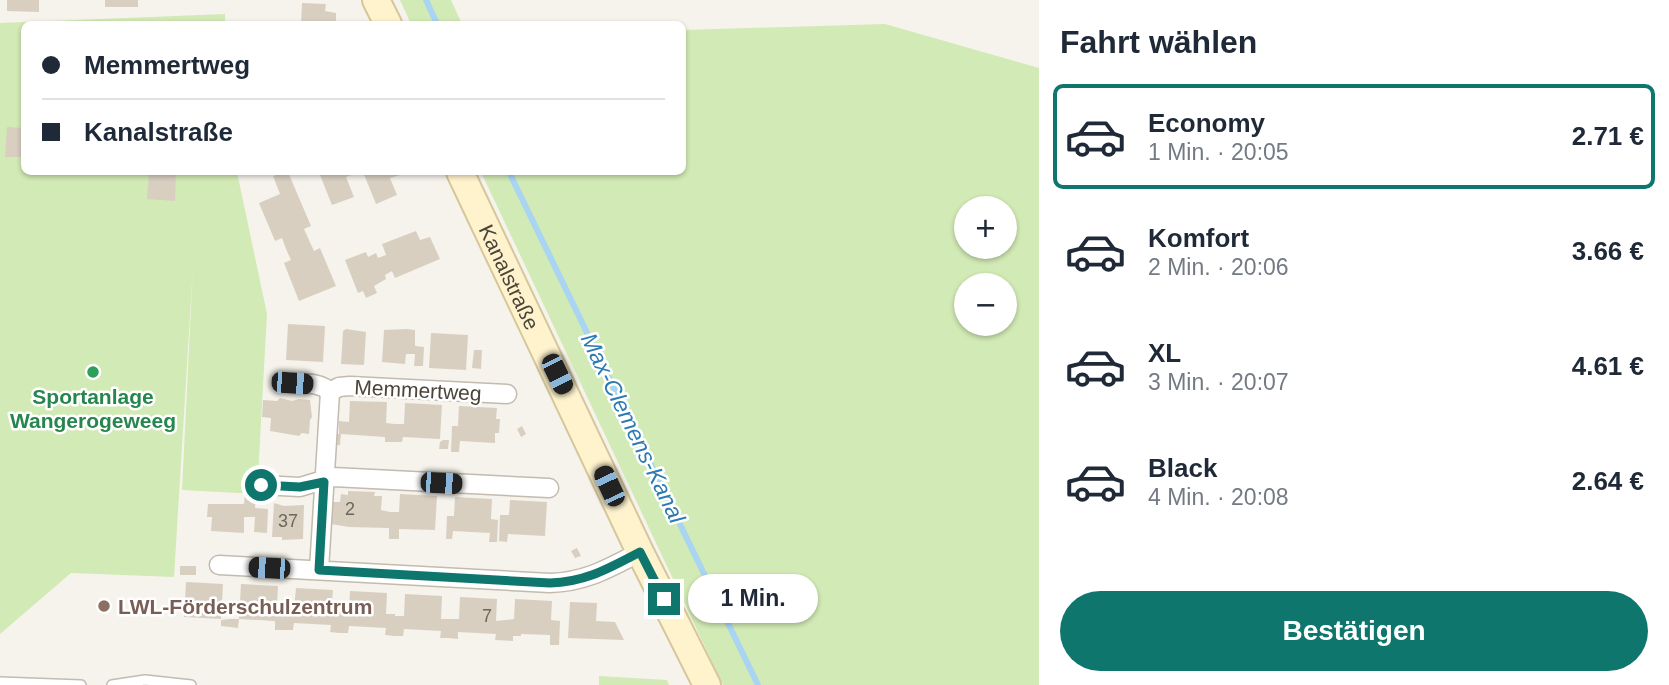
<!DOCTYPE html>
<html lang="de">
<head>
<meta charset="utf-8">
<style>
  :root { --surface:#fff; --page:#f6f6f7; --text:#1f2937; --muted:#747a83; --line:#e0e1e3; --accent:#0f766e }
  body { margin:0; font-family:Helvetica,sans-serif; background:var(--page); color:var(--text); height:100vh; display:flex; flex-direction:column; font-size:26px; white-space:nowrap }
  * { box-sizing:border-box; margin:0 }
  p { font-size:23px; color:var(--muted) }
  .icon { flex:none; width:38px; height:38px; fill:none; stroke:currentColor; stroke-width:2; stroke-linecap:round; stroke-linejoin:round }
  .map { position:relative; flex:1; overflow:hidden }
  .sheet { display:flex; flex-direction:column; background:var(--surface); width:630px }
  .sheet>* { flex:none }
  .top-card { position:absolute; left:21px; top:21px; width:665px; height:154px; border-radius:10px; box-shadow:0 2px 5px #0004; display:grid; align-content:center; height:154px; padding:0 21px; background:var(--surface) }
  .buttons { position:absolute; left:954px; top:196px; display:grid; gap:14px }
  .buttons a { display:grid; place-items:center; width:63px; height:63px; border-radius:50%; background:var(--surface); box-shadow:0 2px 5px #0004; font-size:35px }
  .end { position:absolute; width:32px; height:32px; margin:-16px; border:9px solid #0f766e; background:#fff; box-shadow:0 0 0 4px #fff }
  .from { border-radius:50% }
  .bubble { position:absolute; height:49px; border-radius:24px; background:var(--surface); box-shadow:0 2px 5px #0004; font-size:23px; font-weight:700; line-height:49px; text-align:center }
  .car { position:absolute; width:21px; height:42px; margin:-21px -10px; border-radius:9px; box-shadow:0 0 5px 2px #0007; background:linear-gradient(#222 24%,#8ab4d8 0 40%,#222 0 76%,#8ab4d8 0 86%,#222 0) }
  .top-card b { display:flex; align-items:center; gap:24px; height:66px; font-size:26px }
  .top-card b+b { border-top:2px solid var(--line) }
  .top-card i { width:18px; height:18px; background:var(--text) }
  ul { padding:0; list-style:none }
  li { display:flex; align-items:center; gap:21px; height:105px; margin:0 14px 10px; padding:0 7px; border:4px solid transparent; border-radius:10px }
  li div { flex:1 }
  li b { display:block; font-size:26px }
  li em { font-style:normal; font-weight:700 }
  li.active { border-color:var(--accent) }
  li>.icon { width:63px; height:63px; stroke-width:1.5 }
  h2 { padding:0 21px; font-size:32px; line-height:84px }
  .button { display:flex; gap:14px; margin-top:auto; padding:14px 21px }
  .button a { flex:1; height:80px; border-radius:42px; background:var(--accent); color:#fff; font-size:28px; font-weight:700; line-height:80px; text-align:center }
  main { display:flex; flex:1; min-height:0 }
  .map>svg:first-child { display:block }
  .green { fill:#d2eab5; fill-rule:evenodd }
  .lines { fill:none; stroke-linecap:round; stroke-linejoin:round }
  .stream { stroke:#a9d4f2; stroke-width:6 }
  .building { fill:#d8cfc1 }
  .lane-casing { stroke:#c2bbae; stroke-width:12 }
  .street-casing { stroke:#c2bbae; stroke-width:21 }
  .secondary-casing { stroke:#d6c79b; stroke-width:30 }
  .lane { stroke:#fff; stroke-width:9 }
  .street { stroke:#fff; stroke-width:18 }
  .secondary { stroke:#fff3cd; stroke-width:26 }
  .route { stroke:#0f766e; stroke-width:9 }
  .leisure-dot { fill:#2e9e5b; stroke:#fff; stroke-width:2.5 }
  .education-dot { fill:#8d6e63; stroke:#fff; stroke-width:2.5 }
  .labels { text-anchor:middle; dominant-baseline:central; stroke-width:5; stroke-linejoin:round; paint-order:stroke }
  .number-label { font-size:18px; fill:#6e675b }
  .street-label { font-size:21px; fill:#4b4439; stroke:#fff }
  .leisure-label { font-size:21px; font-weight:bold; fill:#27864d; stroke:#fff }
  .education-label { font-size:21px; font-weight:bold; fill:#785e54; stroke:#fff; text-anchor:start }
  .water-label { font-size:23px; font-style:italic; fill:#2e7ab2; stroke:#fff }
</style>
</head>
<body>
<main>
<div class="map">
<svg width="1039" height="685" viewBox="0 0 1039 685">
  <rect width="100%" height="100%" fill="#f6f3ec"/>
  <path class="green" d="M 400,0 L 451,0 L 462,24 L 411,24 Z
    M 225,14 L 225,24 L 24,24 L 24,172 L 237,172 L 267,314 L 257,494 L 182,490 L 193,267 L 174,577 L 71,573 L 0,634 L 0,23 Z
    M 885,24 L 1039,68 L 1039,685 L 723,685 L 481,172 L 682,172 L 683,30 ZM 966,208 L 1004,208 L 1004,247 L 966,247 ZM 966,285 L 1004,285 L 1004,324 L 966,324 Z
    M 599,676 L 667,680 L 669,685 L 599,685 Z"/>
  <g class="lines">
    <path class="stream" d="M 426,0 L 437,24
      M 509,172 L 758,685"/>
  </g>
  <path class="building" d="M 7,0 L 39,0 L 39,12 L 7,11 Z
    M 105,0 L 138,0 L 138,7 L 105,7 Z
    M 302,3 L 326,4 L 325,11 L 336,13 L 336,24 L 301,24 Z
    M 7,127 L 24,128 L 24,153 L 21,153 L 21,157 L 5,157 Z
    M 149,172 L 176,172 L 175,201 L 147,199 Z
    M 285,172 L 288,172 L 311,226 L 304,229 L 314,251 L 320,248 L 336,286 L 299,301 L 284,263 L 291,260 L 286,249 L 282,238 L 275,241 L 259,203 L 280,194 L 273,176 Z
    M 329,172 L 353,172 L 354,174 L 346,177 L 354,197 L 332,205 L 320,175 Z
    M 363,172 L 399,172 L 400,175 L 390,178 L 397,195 L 376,204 Z
    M 416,231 L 420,240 L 430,237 L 440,259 L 395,278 L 392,271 L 385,275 L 386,279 L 374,286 L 377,293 L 366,298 L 363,291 L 358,293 L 345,260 L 366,252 L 368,257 L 376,253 L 378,258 L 386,255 L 382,244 Z
    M 288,324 L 325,326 L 323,362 L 286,360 Z
    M 346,329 L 366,332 L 364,365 L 341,364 L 343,331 Z
    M 407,329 L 415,330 L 415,346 L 424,347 L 423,366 L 414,366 L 415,354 L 406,354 L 405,364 L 382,362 L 384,330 Z
    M 431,333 L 468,335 L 466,370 L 429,368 Z
    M 474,350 L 482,350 L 481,369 L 472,368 Z
    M 280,398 L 292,401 L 299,399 L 310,400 L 312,417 L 310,420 L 309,434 L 302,433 L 299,436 L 270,431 L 271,418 L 262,417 L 263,400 L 277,401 Z
    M 350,401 L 387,402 L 386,423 L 395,424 L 404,424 L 405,403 L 442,405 L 440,439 L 403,437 L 402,442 L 385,442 L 385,437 L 341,434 L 340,445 L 334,445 L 335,434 L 339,434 L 339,421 L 349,422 Z
    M 459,406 L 497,408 L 496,419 L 500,419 L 499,433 L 495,433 L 495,443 L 460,441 L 459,452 L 451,452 L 452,426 L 458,426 Z
    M 522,426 L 526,434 L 521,437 L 517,429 Z
    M 443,440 L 449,440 L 448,449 L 439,449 L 440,442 Z
    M 348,491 L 375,492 L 374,496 L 382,496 L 381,510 L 390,512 L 399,512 L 400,494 L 437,496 L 435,530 L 399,529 L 399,539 L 389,539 L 389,528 L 349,527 L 331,524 L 332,502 L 340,502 L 341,494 L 348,495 Z
    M 245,493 L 256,493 L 255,508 L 268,509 L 267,533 L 254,532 L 255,517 L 244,517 L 244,533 L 211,531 L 212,517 L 207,517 L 208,504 L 244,504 Z
    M 455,497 L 492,499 L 491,519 L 498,520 L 497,542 L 489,542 L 490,533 L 453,531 L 452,539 L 446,539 L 447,516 L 454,516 Z
    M 510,500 L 547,502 L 545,536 L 508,534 L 507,542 L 499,541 L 500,515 L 509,515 Z
    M 274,503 L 284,506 L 304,505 L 303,539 L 282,540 L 282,537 L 272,537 Z
    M 577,548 L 581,556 L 575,558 L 571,551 Z
    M 180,566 L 196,566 L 196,575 L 180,575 Z
    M 186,582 L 223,584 L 221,619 L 184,617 Z
    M 241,584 L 278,586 L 277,605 L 294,609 L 296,588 L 333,590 L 331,612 L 340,612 L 349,613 L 350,591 L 387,593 L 386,614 L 395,614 L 395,616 L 404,616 L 405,594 L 442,596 L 441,619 L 459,619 L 460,597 L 497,599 L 496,621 L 514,619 L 515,599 L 552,601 L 551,620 L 560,621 L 559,645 L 550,645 L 550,635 L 521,634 L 521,636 L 513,636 L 513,641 L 495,640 L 496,634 L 458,632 L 458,639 L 449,638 L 440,638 L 441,631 L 404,629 L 403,636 L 394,636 L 385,635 L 386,628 L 349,626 L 348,633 L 339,633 L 330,632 L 331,625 L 294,623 L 293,630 L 275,630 L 275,621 L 239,619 Z
    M 570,602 L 597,603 L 596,621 L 615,622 L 624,640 L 568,638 Z
    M 230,619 L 239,619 L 238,628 L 221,626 L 221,620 Z"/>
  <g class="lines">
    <g class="lane-casing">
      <path id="lane" d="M 0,682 L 81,685
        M 112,685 L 145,680 L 191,685"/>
    </g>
    <g class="street-casing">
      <path id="street" d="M 292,383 C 306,384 320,382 330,392
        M 261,485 L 300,487 L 333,477 L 549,488
        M 219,565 L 550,583 C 586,582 609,568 640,552
        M 319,570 L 330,392 L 339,387 L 350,386 L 507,394"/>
    </g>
    <g class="secondary-casing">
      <g id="secondary">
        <path d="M 376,0 L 388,24"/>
        <path id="s1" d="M 460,172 L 640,552 L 707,685"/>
      </g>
    </g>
    <use href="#lane" class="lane"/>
    <use href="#street" class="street"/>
    <use href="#secondary" class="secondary"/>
  </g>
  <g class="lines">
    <path class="route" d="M 261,485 L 300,487 L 324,482 L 319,570 L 550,583 C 586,582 609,568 640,552 L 664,599"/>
  </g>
  <circle class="leisure-dot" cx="93" cy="372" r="7"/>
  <circle class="education-dot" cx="104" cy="606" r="7"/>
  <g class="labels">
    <g class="number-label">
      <text x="350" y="509">2</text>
      <text x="288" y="521">37</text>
      <text x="487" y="616">7</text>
    </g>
    <g class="street-label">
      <text stroke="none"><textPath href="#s1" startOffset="116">Kanalstraße</textPath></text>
      <text transform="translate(418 390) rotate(3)">Memmertweg</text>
    </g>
    <g class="leisure-label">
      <text x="93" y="396">Sportanlage<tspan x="93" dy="24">Wangerogeweeg</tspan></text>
    </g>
    <g class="education-label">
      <text x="118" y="606">LWL-Förderschulzentrum</text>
    </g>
    <g class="water-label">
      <text transform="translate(633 428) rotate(64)">Max-Clemens-Kanal</text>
    </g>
  </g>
</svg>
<div class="buttons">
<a>+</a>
<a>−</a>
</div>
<i class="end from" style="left:261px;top:485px"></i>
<i class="end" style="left:664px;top:599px"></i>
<div class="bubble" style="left:688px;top:574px;width:130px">1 Min.</div>
<i class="car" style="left:557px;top:374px;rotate:154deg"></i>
<i class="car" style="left:292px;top:383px;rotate:94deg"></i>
<i class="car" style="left:441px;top:483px;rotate:93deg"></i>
<i class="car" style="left:609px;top:486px;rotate:335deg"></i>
<i class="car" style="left:269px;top:568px;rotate:273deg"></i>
<div class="top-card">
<b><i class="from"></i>Memmertweg</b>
<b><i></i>Kanalstraße</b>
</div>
</div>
<section class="sheet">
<h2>Fahrt wählen</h2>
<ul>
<li class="active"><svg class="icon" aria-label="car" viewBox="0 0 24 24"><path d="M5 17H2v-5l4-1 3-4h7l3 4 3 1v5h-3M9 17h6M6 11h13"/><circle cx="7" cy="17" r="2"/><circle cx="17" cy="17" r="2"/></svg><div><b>Economy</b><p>1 Min. · 20:05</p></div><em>2.71 €</em></li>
<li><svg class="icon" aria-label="car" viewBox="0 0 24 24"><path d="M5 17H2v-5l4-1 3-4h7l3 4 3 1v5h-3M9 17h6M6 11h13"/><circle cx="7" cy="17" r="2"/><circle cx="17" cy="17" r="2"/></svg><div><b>Komfort</b><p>2 Min. · 20:06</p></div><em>3.66 €</em></li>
<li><svg class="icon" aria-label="car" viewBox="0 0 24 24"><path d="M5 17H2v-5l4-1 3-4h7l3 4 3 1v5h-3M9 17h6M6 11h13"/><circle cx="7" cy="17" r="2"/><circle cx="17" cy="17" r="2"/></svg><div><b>XL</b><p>3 Min. · 20:07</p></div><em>4.61 €</em></li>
<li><svg class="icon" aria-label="car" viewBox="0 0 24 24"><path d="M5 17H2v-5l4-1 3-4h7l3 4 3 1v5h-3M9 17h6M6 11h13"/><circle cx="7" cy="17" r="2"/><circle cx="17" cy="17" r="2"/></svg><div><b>Black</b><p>4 Min. · 20:08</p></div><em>2.64 €</em></li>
</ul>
<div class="button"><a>Bestätigen</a></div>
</section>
</main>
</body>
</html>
